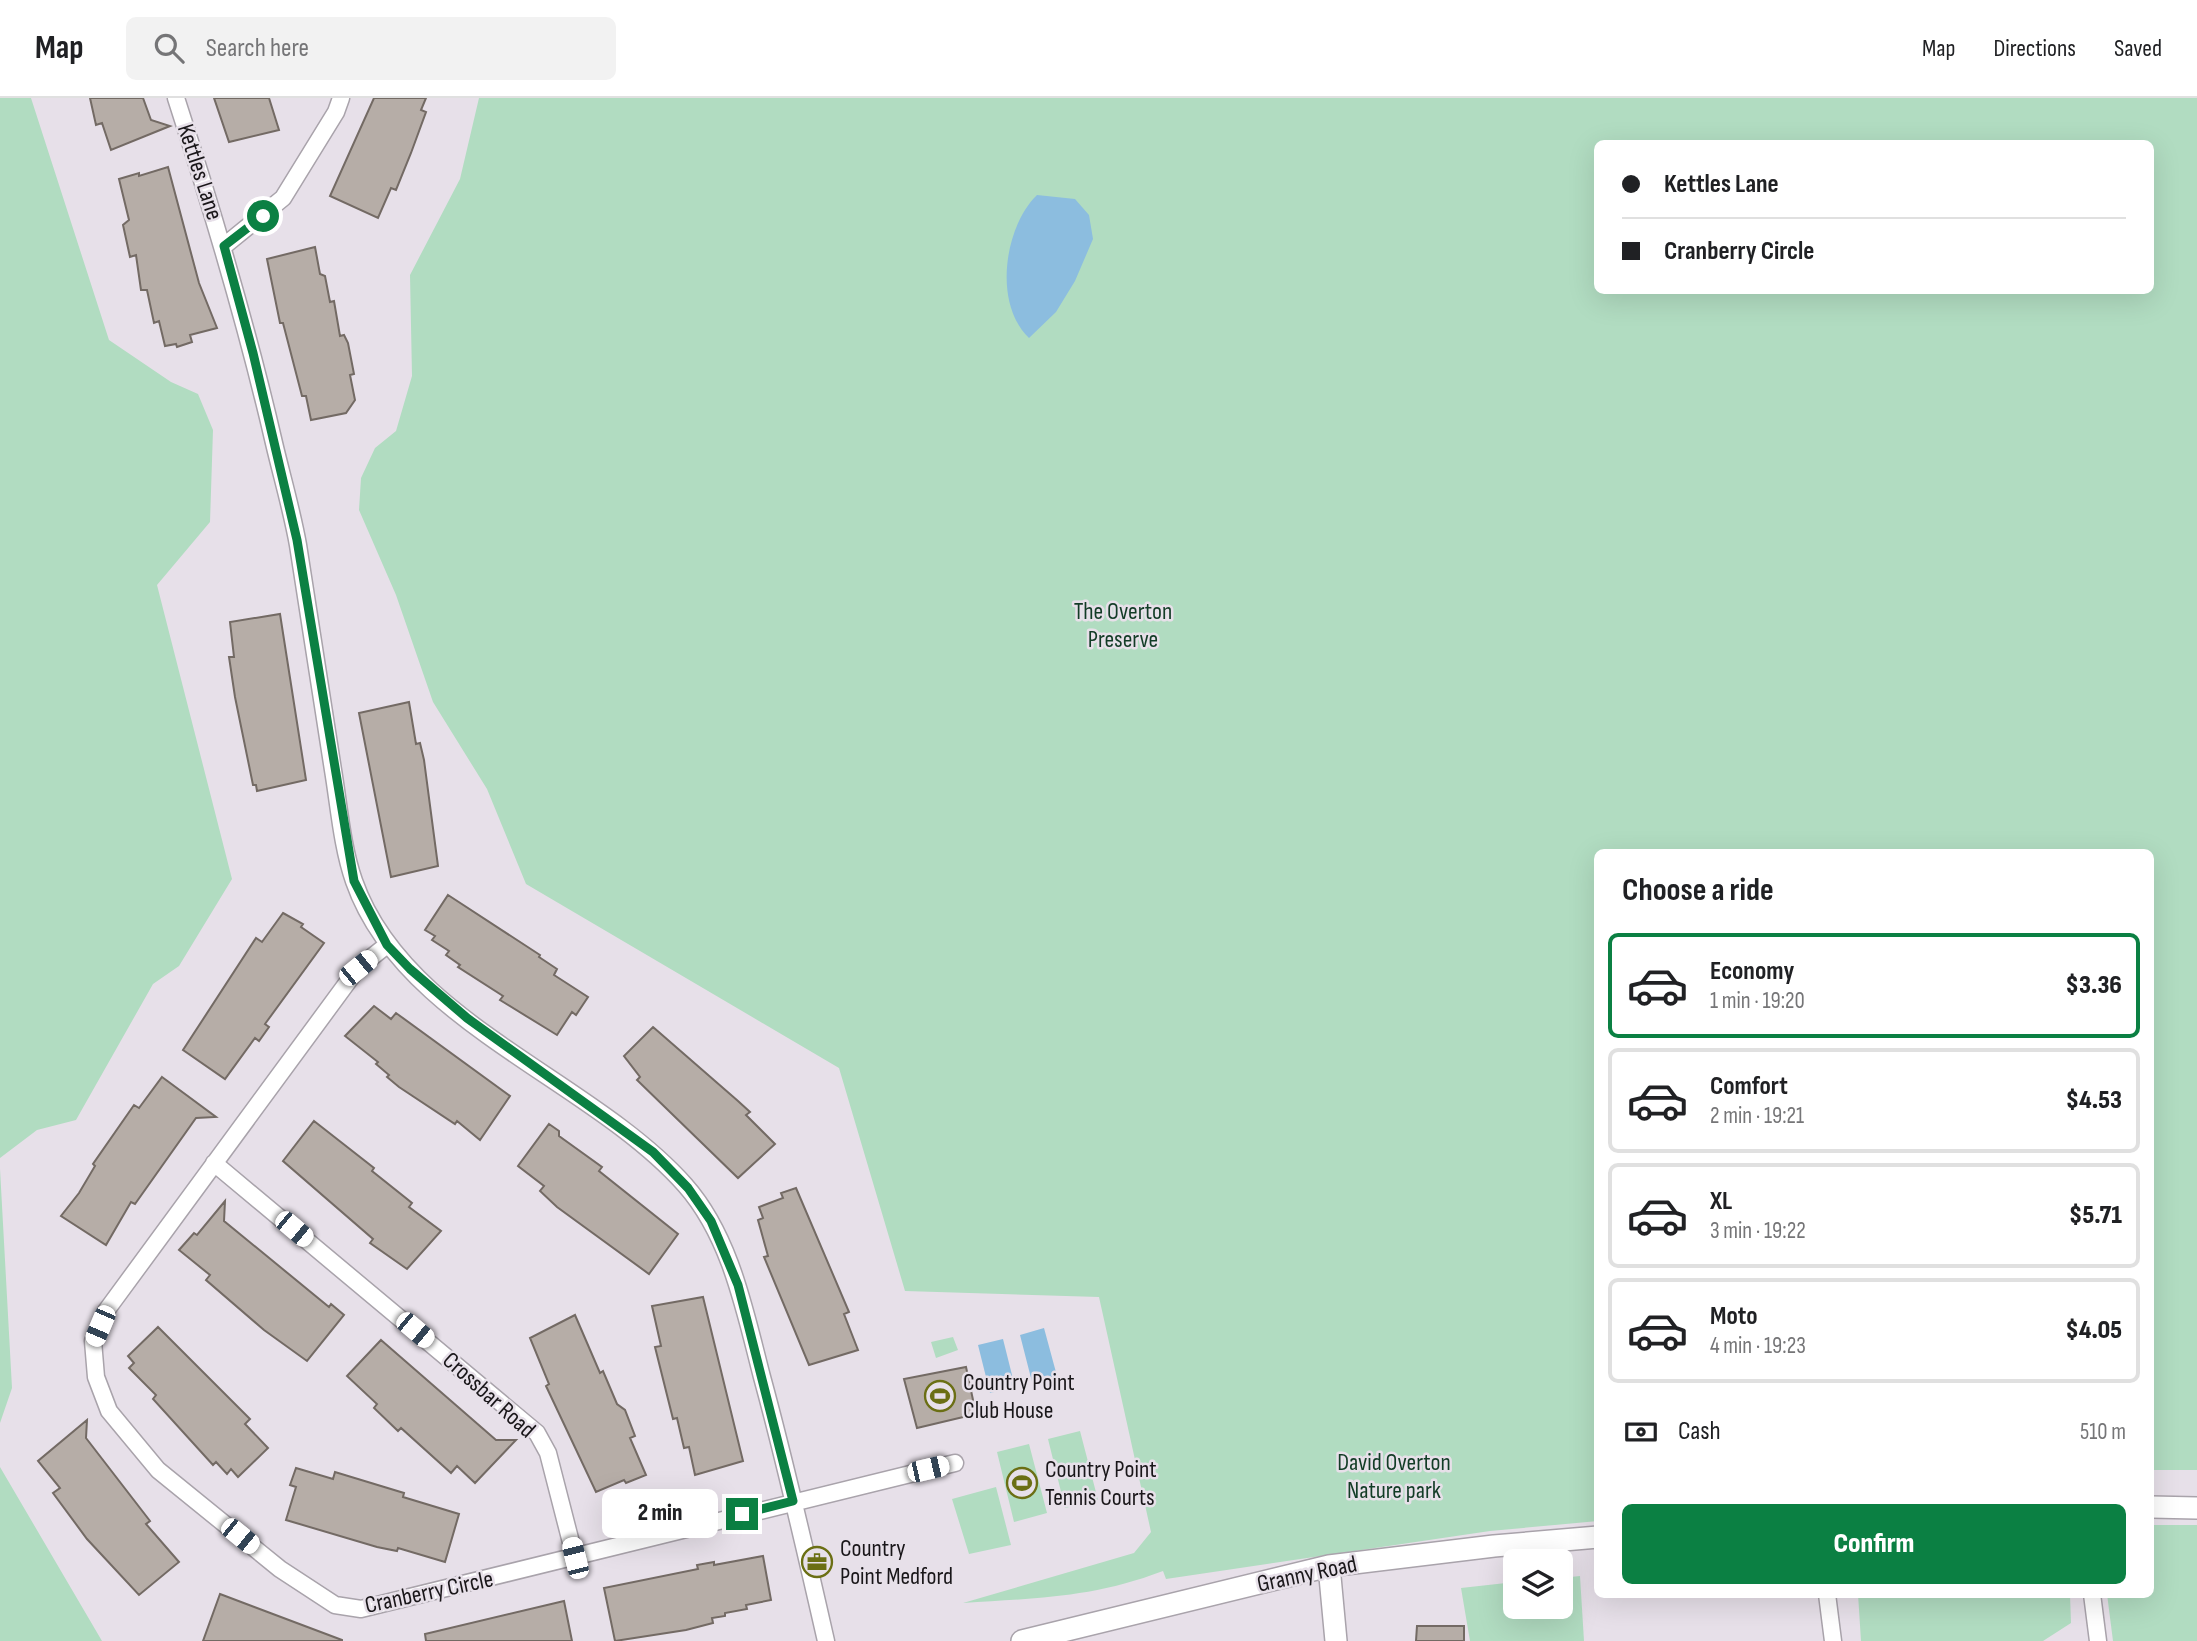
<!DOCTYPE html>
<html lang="en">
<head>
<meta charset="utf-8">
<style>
  :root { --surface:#fff; --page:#f2f2f2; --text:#202124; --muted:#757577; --line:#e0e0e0; --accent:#0b8043 }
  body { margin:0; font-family:"Sofia Sans Condensed",sans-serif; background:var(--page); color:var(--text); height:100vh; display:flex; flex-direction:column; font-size:26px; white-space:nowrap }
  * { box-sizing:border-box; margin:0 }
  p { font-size:23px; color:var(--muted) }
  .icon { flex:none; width:38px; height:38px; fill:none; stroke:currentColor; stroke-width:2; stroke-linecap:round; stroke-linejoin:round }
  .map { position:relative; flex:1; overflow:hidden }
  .drawer { position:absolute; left:1594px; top:751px; width:560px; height:749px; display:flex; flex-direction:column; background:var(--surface); border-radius:10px; box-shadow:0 7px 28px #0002 }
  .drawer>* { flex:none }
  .hud { position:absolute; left:1594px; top:42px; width:560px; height:154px; border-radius:10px; box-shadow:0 7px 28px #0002; display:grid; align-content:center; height:154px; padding:0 28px; background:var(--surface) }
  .controls { position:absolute; left:1503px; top:1451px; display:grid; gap:14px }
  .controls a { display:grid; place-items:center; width:70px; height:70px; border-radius:10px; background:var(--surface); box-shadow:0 7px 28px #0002; font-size:35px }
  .end { position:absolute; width:32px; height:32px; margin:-16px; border:9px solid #0b8043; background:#fff; box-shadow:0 0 0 4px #fff }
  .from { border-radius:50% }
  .bubble { position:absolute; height:49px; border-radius:10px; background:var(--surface); box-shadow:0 7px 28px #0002; font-size:23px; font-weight:800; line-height:49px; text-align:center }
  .car { position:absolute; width:21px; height:42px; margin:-21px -10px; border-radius:9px; box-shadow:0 0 5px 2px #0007; background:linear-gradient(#fff 24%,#345 0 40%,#fff 0 76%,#345 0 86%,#fff 0) }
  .hud b { display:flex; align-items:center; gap:24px; height:66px; font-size:26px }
  .hud b+b { border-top:2px solid var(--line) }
  .hud i { width:18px; height:18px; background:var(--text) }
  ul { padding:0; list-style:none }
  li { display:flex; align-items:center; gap:21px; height:105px; margin:0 14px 10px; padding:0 14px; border:4px solid var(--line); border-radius:10px }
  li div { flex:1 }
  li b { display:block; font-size:26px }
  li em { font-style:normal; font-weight:800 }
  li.on { border-color:var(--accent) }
  li>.icon { width:63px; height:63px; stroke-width:1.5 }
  h2 { padding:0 28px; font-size:32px; line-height:84px }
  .pay { display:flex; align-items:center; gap:18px; height:77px; padding:0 28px; font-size:26px }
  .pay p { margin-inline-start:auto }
  .cta { display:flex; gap:14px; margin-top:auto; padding:14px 28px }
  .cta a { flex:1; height:80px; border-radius:10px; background:var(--accent); color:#fff; font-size:28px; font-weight:800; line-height:80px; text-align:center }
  header { display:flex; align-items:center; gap:42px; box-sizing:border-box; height:98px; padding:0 35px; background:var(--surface); border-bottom:2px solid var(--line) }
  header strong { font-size:33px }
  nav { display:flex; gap:38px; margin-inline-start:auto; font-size:24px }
  .search { width:490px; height:63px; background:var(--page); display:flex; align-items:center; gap:18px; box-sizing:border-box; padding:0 24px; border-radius:10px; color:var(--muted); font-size:26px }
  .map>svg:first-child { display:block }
  .green { fill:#b1dcc1; fill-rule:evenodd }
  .water { fill:#8cbddf }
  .building { fill:#b6ada7; stroke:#736a64; stroke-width:2 }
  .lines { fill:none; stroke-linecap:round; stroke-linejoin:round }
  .minor-casing { stroke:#a9a3ab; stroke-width:19 }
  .tertiary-casing { stroke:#a9a3ab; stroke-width:24 }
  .minor { stroke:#fff; stroke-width:16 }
  .tertiary { stroke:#fff; stroke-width:21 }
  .route { stroke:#0b8043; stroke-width:9 }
  .labels { text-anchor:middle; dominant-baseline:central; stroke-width:5; stroke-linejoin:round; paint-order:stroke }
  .street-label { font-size:24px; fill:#191619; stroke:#e7e0e9 }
  .park-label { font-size:24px; fill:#123c26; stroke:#e7e0e9 }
  .poi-label { font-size:24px; fill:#191619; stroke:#e7e0e9; text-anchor:start }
</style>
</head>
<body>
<header>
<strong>Map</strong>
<div class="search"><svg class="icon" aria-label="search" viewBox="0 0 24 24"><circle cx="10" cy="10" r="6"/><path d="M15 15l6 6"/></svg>Search here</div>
<nav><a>Map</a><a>Directions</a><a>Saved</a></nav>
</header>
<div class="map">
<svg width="2197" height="1543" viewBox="0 0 2197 1543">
  <rect width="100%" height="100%" fill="#e7e0e9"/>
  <path class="green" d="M 0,0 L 31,0 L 109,242 L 171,284 L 198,296 L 213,332 L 210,424 L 157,487 L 232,781 L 179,868 L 153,886 L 76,1022 L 37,1032 L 0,1060 Z
    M 479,0 L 2197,0 L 2197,1372 L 2151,1372 L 2151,754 L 1598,754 L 1598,1423 L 1490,1433 L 1166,1481 L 1163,1473 C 1092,1500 1037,1500 963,1505 L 1134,1455 L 1151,1434 L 1099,1199 L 905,1193 L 839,970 L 526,786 L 487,691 L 433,604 L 396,497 L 359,412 L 361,380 L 375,350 L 396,333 L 412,278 L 410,177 L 460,81 ZM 1598,46 L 2151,46 L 2151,192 L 1598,192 Z
    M 0,1071 L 12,1290 L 0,1325 Z
    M 953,1239 L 958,1252 L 936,1260 L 931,1244 Z
    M 1080,1333 L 1098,1402 L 1065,1410 L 1048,1341 Z
    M 1029,1346 L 1047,1415 L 1014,1424 L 997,1354 Z
    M 0,1369 L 102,1543 L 0,1543 Z
    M 996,1389 L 1011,1447 L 969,1456 L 952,1401 Z
    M 2151,1427 L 2197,1427 L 2197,1543 L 2113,1543 L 2107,1496 L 2151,1496 Z
    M 1580,1478 L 1584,1543 L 1470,1543 L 1461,1490 L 1515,1484 L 1516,1508 L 1561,1508 L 1561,1480 Z
    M 1858,1496 L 2070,1496 L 2071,1525 L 2043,1543 L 1861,1543 Z"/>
  <path class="water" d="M 1037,97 L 1075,101 L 1089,117 L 1093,141 L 1075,183 L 1056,214 L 1029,240 C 993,206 1004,129 1037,97 Z
    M 1044,1230 L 1057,1278 L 1032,1284 L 1020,1237 Z
    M 1003,1241 L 1015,1289 L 990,1295 L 978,1247 Z"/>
  <path class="building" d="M 90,0 L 143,0 L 151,22 L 170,28 L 111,52 L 102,25 L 96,27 Z
    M 214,0 L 269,0 L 279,32 L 229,44 Z
    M 374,0 L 426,0 L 421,12 L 426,14 L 411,55 L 396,92 L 391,90 L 378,120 L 330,98 Z
    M 168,69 L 199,185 L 217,230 L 190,237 L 192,244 L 177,249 L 176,246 L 165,248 L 159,223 L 154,225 L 147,192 L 141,192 L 136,157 L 130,159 L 123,127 L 129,122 L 119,81 L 139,75 L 139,78 Z
    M 315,149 L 320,176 L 325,178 L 330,204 L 334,203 L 340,238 L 344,237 L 348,245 L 354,276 L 350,277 L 355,302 L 346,315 L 311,322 L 306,298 L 302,298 L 283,225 L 280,225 L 267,161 Z
    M 280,516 L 306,682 L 257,693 L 256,687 L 253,687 L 235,599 L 229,559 L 234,559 L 230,524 Z
    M 409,604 L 416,646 L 420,645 L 424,662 L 438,768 L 391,779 L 359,615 Z
    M 448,797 L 540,857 L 539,859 L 557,871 L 554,877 L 588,899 L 576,917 L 572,914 L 557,937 L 500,902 L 503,898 L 458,869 L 460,867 L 446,857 L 449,853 L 432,842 L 435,838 L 425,832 Z
    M 283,815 L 303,826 L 301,829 L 324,845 L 265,926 L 269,929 L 259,943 L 255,940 L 225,981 L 183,952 L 256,840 L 262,844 Z
    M 374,908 L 391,921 L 396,915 L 510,998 L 480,1042 L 457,1023 L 455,1026 L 399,989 L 387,979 L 389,977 L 376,966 L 378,964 L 345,938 Z
    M 653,929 L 738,1003 L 750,1014 L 746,1017 L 775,1046 L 738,1080 L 637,982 L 640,979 L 624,958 Z
    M 162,979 L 216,1019 L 196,1020 L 135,1106 L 131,1104 L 106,1147 L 61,1118 L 79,1095 L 95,1068 L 93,1066 L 134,1007 L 139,1010 Z
    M 314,1023 L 374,1070 L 372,1073 L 412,1105 L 409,1109 L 441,1133 L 407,1171 L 370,1145 L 373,1141 L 283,1063 Z
    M 549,1026 L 559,1033 L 559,1038 L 602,1069 L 599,1073 L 678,1136 L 649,1176 L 557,1109 L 540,1093 L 544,1088 L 518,1068 Z
    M 796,1090 L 849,1214 L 844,1216 L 858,1252 L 809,1267 L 764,1159 L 768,1158 L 758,1122 L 763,1120 L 759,1109 L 783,1100 L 781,1095 Z
    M 225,1103 L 224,1123 L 329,1209 L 331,1206 L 344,1217 L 307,1263 L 264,1232 L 206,1182 L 210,1177 L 179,1152 L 194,1135 L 197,1137 Z
    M 703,1199 L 743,1363 L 695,1377 L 689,1349 L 684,1350 L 677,1320 L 673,1321 L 655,1249 L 661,1248 L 652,1208 Z
    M 575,1217 L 600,1275 L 603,1273 L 617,1306 L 625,1312 L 635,1338 L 630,1340 L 646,1377 L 626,1385 L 624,1382 L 596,1394 L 546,1288 L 549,1286 L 530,1240 Z
    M 158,1229 L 250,1321 L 245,1326 L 268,1350 L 238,1379 L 231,1371 L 227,1376 L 216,1364 L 213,1367 L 153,1301 L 156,1297 L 129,1270 L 134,1265 L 128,1258 Z
    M 381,1242 L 496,1342 L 516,1342 L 475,1385 L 457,1368 L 451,1375 L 401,1330 L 398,1333 L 374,1310 L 377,1306 L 347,1278 Z
    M 966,1269 L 976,1316 L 917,1330 L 904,1281 Z
    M 87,1322 L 86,1340 L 150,1423 L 146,1426 L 179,1464 L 139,1497 L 87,1441 L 53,1395 L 60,1390 L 38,1363 Z
    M 296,1370 L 333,1381 L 335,1374 L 404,1395 L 403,1399 L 459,1416 L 445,1464 L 398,1450 L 397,1453 L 377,1449 L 286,1422 L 296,1389 L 290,1387 Z
    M 763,1458 L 771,1502 L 746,1507 L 747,1511 L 725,1515 L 725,1518 L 712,1520 L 713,1525 L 686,1532 L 615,1543 L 604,1490 L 698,1471 L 697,1467 L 714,1464 L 714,1467 Z
    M 220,1496 L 342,1542 L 342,1543 L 203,1543 Z
    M 564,1503 L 572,1543 L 426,1543 L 425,1536 Z
    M 1417,1528 L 1464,1528 L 1464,1543 L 1416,1543 Z"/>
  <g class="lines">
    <g class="minor-casing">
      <path id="minor" d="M 176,0 C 213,114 247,228 274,345 C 282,379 292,413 298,447 C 310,522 321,597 333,672 C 339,708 342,749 354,783 C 403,924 591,981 685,1087 C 731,1139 745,1214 762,1279 C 786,1367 806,1455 826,1543
        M 224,148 L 283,100 L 336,14 L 341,0
        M 387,847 L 358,870 L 106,1213 L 93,1243 L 96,1279 L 109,1313 L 158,1372 L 280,1471 L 335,1507 L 361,1511 L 955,1365
        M 214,1065 L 537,1335 L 548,1355 L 575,1460
        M 1827,1496 L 1833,1543
        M 2092,1496 L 2098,1543"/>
    </g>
    <g class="tertiary-casing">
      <path id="tertiary" d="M 2151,1409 L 2197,1410
        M 1329,1468 L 1336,1543
        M 1022,1543 L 1329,1468 L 1494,1448 L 1598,1439"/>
    </g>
    <use href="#minor" class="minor"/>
    <use href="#tertiary" class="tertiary"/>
  </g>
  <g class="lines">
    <path class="route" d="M 263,118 L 224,148 L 253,255 L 297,442 L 354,783 L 387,847 L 410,871 L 467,920 L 653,1054 L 688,1090 L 711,1123 L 738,1187 L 793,1403 L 742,1416"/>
  </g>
  <defs>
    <g id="stadium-ring" transform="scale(1.575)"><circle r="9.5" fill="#e7e0e9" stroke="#6b6f14" stroke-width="1.5"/><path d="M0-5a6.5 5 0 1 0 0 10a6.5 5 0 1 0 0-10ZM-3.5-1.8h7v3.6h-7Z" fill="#6b6f14"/></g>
    <g id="office-ring" transform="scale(1.575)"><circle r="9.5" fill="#e7e0e9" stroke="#6b6f14" stroke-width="1.5"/><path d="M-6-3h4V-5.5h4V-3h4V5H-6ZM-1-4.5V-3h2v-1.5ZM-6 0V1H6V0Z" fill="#6b6f14"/></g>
  </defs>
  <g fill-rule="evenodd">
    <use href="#stadium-ring" x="940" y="1298"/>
    <use href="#stadium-ring" x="1022" y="1385"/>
    <use href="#office-ring" x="817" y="1464"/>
  </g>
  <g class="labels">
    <g class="street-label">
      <text transform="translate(200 74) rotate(72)">Kettles Lane</text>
      <text transform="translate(489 1297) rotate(42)">Crossbar Road</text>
      <text transform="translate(1307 1476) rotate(-12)">Granny Road</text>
      <text transform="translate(429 1494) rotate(-12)">Cranberry Circle</text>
    </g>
    <g class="park-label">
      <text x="1123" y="513">The Overton<tspan x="1123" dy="28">Preserve</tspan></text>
      <text x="1394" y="1364">David Overton<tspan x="1394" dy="28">Nature park</tspan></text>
    </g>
    <g class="poi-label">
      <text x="963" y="1284">Country Point<tspan x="963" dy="28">Club House</tspan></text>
      <text x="1045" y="1371">Country Point<tspan x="1045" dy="28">Tennis Courts</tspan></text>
      <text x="840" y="1450">Country<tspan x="840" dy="28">Point Medford</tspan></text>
    </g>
  </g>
</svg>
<div class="controls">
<a><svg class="icon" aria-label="layers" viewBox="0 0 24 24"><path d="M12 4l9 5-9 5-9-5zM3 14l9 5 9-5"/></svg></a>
</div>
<i class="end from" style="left:263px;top:118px"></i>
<i class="end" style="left:742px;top:1416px"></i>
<div class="bubble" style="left:602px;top:1391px;width:116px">2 min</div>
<i class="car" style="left:358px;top:870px;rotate:51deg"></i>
<i class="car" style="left:294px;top:1131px;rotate:130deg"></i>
<i class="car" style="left:100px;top:1228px;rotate:203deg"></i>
<i class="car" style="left:415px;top:1232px;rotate:130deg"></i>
<i class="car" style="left:928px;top:1371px;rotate:77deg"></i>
<i class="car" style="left:240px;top:1438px;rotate:129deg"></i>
<i class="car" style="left:575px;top:1460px;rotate:346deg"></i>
<div class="hud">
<b><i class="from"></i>Kettles Lane</b>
<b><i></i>Cranberry Circle</b>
</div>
<section class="drawer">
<h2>Choose a ride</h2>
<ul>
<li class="on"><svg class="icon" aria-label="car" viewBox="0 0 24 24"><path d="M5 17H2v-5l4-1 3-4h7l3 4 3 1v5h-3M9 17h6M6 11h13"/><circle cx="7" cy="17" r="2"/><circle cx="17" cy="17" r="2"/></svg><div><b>Economy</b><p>1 min · 19:20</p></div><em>$3.36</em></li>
<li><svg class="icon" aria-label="car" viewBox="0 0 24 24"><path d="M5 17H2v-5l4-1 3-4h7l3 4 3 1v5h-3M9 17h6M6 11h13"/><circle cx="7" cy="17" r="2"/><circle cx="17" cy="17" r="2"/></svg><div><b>Comfort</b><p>2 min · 19:21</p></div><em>$4.53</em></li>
<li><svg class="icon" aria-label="car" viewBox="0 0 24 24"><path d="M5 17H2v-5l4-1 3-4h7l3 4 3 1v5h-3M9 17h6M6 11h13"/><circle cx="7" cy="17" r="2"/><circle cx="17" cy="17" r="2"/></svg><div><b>XL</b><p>3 min · 19:22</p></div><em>$5.71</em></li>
<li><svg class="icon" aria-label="car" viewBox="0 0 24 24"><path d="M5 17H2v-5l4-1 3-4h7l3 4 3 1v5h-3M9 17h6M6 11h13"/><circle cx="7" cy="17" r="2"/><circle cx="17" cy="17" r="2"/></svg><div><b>Moto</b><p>4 min · 19:23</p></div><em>$4.05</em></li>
</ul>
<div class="pay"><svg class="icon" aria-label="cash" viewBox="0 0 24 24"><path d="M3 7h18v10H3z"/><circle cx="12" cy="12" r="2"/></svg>Cash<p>510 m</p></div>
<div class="cta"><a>Confirm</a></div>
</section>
</div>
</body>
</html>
